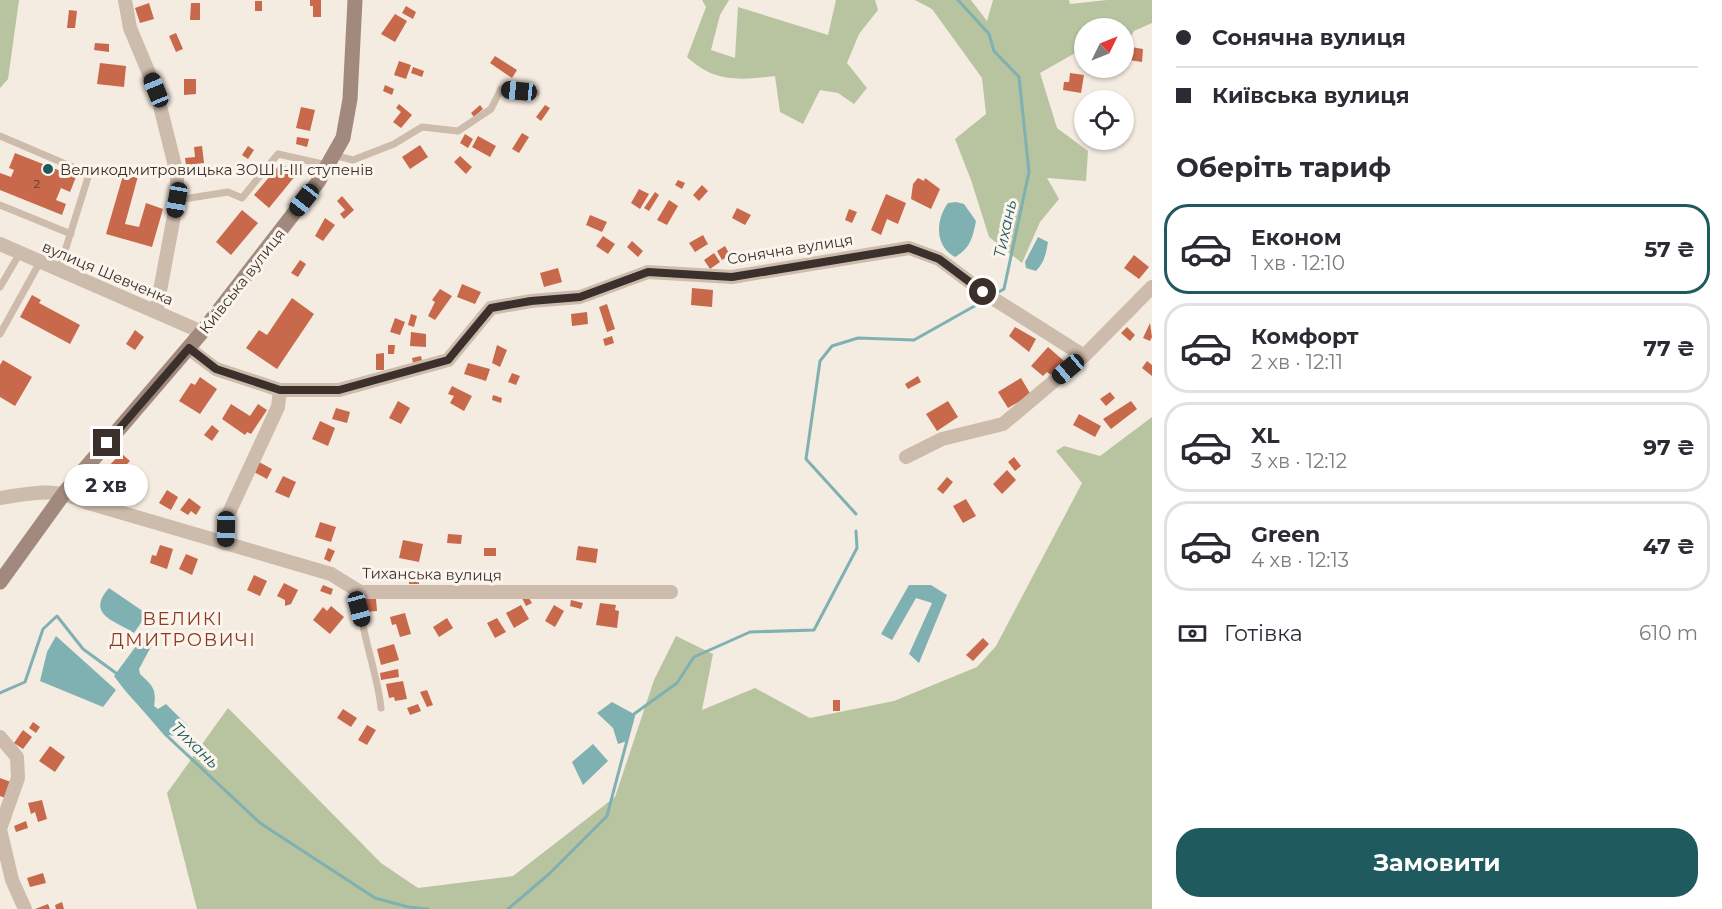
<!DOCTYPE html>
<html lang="uk">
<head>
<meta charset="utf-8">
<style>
  :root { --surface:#fff; --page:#f2f2f3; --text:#2b2b33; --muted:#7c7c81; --line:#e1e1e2; --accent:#1f5a5e }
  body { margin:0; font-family:Montserrat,sans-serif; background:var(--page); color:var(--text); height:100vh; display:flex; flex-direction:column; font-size:22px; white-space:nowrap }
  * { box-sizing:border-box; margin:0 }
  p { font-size:20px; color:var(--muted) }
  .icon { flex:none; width:33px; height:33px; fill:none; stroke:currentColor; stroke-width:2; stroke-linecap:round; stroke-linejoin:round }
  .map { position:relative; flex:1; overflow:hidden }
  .panel { display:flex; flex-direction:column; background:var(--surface); width:570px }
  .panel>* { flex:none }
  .top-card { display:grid; align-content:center; height:132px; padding:0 24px; background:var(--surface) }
  .needle { width:39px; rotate:47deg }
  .fabs { position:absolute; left:1074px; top:18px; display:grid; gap:12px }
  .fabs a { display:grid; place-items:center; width:60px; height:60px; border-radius:50%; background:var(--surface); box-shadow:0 2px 4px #0004; font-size:30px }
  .end { position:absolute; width:27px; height:27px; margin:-14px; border:8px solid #3b302b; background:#fff; box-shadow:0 0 0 3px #fff }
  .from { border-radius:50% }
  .bubble { position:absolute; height:42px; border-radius:21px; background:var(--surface); box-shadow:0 2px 4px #0004; font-size:20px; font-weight:700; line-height:42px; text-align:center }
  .car { position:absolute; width:18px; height:36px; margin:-18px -9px; border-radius:8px; box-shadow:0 0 4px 2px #0007; background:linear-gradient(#222 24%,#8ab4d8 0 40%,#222 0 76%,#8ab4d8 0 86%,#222 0) }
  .top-card b { display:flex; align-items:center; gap:21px; height:57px; font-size:22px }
  .top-card b+b { border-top:2px solid var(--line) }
  .top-card i { width:15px; height:15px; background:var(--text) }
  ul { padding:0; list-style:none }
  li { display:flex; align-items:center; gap:18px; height:90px; margin:0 12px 9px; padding:0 12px; border:3px solid var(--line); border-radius:24px }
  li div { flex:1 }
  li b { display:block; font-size:22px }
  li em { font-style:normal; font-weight:700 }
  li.active { border-color:var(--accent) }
  li>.icon { width:54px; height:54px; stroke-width:1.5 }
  h2 { padding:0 24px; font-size:27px; line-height:72px }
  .pay { display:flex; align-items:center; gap:15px; height:66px; padding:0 24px; font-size:22px }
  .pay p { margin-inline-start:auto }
  .primary-button { display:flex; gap:12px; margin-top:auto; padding:12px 24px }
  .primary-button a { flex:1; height:69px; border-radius:24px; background:var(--accent); color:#fff; font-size:24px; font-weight:700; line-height:69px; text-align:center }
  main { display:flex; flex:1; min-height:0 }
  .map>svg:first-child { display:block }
  .green { fill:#b8c4a0 }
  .water { fill:#7fb0b2 }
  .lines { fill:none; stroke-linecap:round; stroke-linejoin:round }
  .stream { stroke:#7fb0b2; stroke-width:3 }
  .building { fill:#c8694b }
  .lane { stroke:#cdbbac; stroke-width:7 }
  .street { stroke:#cdbbac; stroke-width:14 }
  .secondary { stroke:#a18a7d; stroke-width:15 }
  .route { stroke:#3b302b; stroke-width:8 }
  .poi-dot { fill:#1f5a5e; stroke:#fbf5ee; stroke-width:2 }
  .labels { text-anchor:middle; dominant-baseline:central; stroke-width:6; stroke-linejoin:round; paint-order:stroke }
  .number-label { font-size:12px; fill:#5e3e33 }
  .poi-label { font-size:15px; fill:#3b302b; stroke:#fbf5ee; text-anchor:start }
  .street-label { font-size:15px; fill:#3b302b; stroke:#fbf5ee }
  .water-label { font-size:16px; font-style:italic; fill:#1f5a5e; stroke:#fbf5ee }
  .quarter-label { font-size:18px; letter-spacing:1.5px; fill:#8c3b22; stroke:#fbf5ee }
</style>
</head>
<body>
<main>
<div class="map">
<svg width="1152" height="909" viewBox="0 0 1152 909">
  <rect width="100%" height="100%" fill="#f4ebe1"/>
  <path class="green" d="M 0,0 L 19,0 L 8,79 L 0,88 Z
    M 702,0 L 729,0 L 720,15 L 711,50 L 735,58 L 738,7 L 828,35 L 836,0 L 875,0 L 878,10 L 859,34 L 847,63 L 867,88 L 854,104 L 838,93 L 820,90 L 803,124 L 780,112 L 775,76 C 739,80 715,83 687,57 L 706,7 Z
    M 915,0 L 971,0 L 987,21 L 993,0 L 1069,0 L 1070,4 L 1107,0 L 1152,0 L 1152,23 L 1134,31 L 1124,50 L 1124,28 L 1084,28 L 1084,48 L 1040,73 L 1057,128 L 1088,151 L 1086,181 L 1047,178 L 1059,199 L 1040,222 L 1022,263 L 989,237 L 971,180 L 955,139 L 986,114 L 982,78 L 932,9 Z
    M 1152,417 L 1152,909 L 197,909 L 167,793 L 228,708 L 381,863 L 418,888 L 513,876 L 615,797 L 654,680 L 676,636 L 713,654 L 702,710 L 755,688 L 810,718 L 894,701 L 977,667 L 996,646 L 1082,483 L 1056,451 L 1064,446 L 1100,456 Z"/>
  <path class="water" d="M 956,202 L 964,204 L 976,221 C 973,237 970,249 955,257 C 935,246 935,221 948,203 Z
    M 1038,237 L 1048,242 C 1046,254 1044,263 1036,271 L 1026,268 L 1025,262 Z
    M 909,585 L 931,585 L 947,595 L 919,663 L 909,654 L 932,603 L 916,598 L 892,640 L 881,634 Z
    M 109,588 L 147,614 L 134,633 C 116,621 85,615 109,588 Z
    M 56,636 L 116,690 L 103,707 L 40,681 L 47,652 Z
    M 149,636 L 154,641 L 139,669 L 140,674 C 152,685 157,689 154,706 L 158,709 L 166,704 L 188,726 L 180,736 L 166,735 C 148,714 130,699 114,676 L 142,638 Z
    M 612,702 L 634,714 L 627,741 L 618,744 L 613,728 L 597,713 Z
    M 593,744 L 608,761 L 583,785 L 572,762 Z"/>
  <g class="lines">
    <path class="stream" d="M 958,0 L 989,34 L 994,51 L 1019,77 L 1029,172 L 1004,289 L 995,294
      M 856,514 L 806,459 L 820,361 L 832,346 L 858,338 L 914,340 L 987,299
      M 0,693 L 25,682 L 43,629 L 57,616 L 83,649 L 120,676
      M 141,706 L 166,735 L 260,823 L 375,898 L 408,907 L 428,909
      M 508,909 L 549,874 L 607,816 L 634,714 L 677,683 L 694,657 L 750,632 L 814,630 L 857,548 L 856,531"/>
  </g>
  <path class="building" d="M 310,0 L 321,0 L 321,17 L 313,17 L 313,6 L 310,6 Z
    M 255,1 L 262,1 L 262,11 L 255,11 Z
    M 149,3 L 154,19 L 140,23 L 135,8 Z
    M 191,3 L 200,3 L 200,20 L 190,20 Z
    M 406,6 L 416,12 L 413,19 L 402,13 Z
    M 69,10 L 77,11 L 75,28 L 67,28 Z
    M 395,14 L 407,21 L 395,42 L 381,34 Z
    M 176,33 L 183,49 L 176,52 L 169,36 Z
    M 95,43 L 109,44 L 109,52 L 94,50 Z
    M 1131,47 L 1143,49 L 1142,62 L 1129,60 Z
    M 495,56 L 517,70 L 512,78 L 490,63 Z
    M 399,61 L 411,65 L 406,79 L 394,75 Z
    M 100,63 L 126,66 L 124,87 L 97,84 Z
    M 413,67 L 424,71 L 422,77 L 411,73 Z
    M 1070,73 L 1084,75 L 1081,93 L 1063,90 L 1064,82 L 1069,82 Z
    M 184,79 L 196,79 L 196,94 L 184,95 Z
    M 385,85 L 394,89 L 392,95 L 383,91 Z
    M 399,104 L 412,115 L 401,128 L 393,122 L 401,112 L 396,108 Z
    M 480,105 L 483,109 L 474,117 L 471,113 Z
    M 545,105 L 550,108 L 541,121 L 536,117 Z
    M 301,107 L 315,110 L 310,131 L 296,128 Z
    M 522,133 L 529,137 L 519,153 L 512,149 Z
    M 465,134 L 473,139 L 468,148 L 460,143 Z
    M 478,136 L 496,146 L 490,157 L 472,147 Z
    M 297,137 L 309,139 L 307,147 L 296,144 Z
    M 420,145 L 428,157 L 410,169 L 402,157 Z
    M 202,146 L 204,163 L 186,165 L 185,158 L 195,157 L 194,147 Z
    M 248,146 L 254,150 L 248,159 L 242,155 Z
    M 15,153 L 76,177 L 70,192 L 61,188 L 56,200 L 66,204 L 62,215 L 0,190 L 0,173 L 11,177 L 14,170 L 9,168 Z
    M 460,156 L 472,167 L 466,174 L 454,162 Z
    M 281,163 L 296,175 L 269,208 L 254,195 Z
    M 124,172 L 138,176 L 125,224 L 139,227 L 146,203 L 163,209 L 152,247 L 106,234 Z
    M 918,178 L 924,181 L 925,178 L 940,189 L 931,209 L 911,199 L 913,184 Z
    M 678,180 L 685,183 L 682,189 L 675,185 Z
    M 702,185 L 708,191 L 699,201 L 693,195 Z
    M 639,189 L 649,194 L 640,209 L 631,203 Z
    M 655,192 L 659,195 L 649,211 L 644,208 Z
    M 886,194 L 906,203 L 898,224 L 887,219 L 881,235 L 871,230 Z
    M 342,196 L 354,210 L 344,219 L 340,214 L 345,210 L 337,201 Z
    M 669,200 L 678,206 L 667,225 L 657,220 Z
    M 737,208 L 751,215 L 745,225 L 732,218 Z
    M 849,209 L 857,212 L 852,223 L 845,220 Z
    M 242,210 L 258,223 L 231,255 L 216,242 Z
    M 590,215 L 607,222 L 602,232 L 586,225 Z
    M 325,218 L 335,225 L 323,241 L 315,236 Z
    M 703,235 L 708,244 L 695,252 L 689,243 Z
    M 603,236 L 615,244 L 608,254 L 596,246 Z
    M 632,241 L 643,251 L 638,257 L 627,247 Z
    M 725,246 L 730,255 L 722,260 L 717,251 Z
    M 714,253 L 720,262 L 710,269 L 704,260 Z
    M 1134,255 L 1149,267 L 1139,279 L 1124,268 Z
    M 300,260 L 306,264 L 298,277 L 291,273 Z
    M 558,268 L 562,282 L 544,287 L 540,273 Z
    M 462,284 L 481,292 L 475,304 L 457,297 Z
    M 692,288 L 713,290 L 712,307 L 691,305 Z
    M 440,289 L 452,296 L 435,320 L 428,316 L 435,302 L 432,300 Z
    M 32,295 L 41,300 L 39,303 L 80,325 L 70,344 L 20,317 Z
    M 292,298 L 314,314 L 277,369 L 246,348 L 259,330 L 267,335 Z
    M 607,304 L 615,329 L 607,332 L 599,307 Z
    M 587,312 L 588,324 L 572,326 L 571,314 Z
    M 411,314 L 417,316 L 414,327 L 408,325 Z
    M 395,318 L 405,322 L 400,335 L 390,332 Z
    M 1150,323 L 1152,337 L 1150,341 L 1143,338 Z
    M 1015,327 L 1036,339 L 1029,352 L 1009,336 Z
    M 1127,327 L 1135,335 L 1130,341 L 1121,333 Z
    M 135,330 L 144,337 L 135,350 L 126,344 Z
    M 411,332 L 426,334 L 426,347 L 410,346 Z
    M 612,336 L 614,343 L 605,346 L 603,339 Z
    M 388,345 L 395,345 L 394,354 L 388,354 Z
    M 497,345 L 507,350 L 500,367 L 492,363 Z
    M 1048,347 L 1064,361 L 1051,375 L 1047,372 L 1043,376 L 1031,366 Z
    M 384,353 L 384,370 L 376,370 L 376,354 Z
    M 421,356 L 423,365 L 414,367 L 412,358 Z
    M 3,360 L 32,377 L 15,406 L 0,397 L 0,365 Z
    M 1147,361 L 1152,365 L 1152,376 L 1142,368 Z
    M 468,363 L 490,369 L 486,381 L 464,374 Z
    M 512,373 L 520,376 L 516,385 L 508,382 Z
    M 918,376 L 921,382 L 908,389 L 905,384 Z
    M 200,377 L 217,389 L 200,414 L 179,401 L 191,383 L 195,385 Z
    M 1021,378 L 1031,395 L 1008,408 L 998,392 Z
    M 452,386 L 472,396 L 464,411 L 450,403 L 454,396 L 448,394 Z
    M 1110,392 L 1115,398 L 1106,406 L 1100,399 Z
    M 493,395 L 502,398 L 501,403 L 492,400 Z
    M 398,401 L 410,408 L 401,424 L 389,418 Z
    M 948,401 L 958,417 L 937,431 L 926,414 Z
    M 1131,401 L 1137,409 L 1111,429 L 1103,419 Z
    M 231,404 L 250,416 L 258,404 L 267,410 L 251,434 L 247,432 L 245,435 L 222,419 Z
    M 336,408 L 350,412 L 347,423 L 332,419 Z
    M 1079,414 L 1101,426 L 1095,437 L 1073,425 Z
    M 320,421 L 335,428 L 328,446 L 312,439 Z
    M 212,425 L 219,431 L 212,441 L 204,435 Z
    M 121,453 L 130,461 L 117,475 L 108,467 Z
    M 1014,457 L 1021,466 L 1015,471 L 1008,462 Z
    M 259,462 L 272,469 L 267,479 L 254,472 Z
    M 1007,470 L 1016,480 L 1002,494 L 993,484 Z
    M 283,476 L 296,482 L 289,498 L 275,492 Z
    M 142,477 L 148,483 L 139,494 L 132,487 Z
    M 947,477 L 953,482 L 943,494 L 937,489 Z
    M 167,490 L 178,497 L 171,510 L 159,503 Z
    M 189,498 L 201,507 L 196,515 L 191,511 L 188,515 L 180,510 Z
    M 966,499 L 976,516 L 963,523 L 953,506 Z
    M 320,522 L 336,527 L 331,542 L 315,537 Z
    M 448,534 L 462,535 L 461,544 L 447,543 Z
    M 403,540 L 423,544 L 419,562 L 399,558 Z
    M 160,545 L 173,549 L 167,569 L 150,563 L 152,555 L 156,556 Z
    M 578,546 L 598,549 L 596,563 L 576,560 Z
    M 328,548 L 335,551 L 330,562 L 324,559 Z
    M 484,548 L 496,548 L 496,556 L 484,556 Z
    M 186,554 L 198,559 L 192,575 L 179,569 Z
    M 254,575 L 267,581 L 260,596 L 247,590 Z
    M 419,578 L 419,584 L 409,584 L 409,579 Z
    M 284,583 L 298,590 L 291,604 L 285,606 L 285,600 L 277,596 Z
    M 323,585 L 333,589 L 331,595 L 320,591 Z
    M 527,595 L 532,603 L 526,606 L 522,598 Z
    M 365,599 L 376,599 L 377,611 L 365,612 Z
    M 571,600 L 583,603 L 581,609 L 570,606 Z
    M 600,603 L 616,605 L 615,610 L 619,611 L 617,628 L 596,625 Z
    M 521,605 L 529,619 L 514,628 L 506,613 Z
    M 554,605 L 564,611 L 555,627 L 545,621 Z
    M 331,606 L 344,617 L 330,634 L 313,620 L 323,607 L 327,611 Z
    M 405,613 L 411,634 L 400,637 L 396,624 L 392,625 L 390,617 Z
    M 447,618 L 453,628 L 439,637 L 433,627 Z
    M 497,618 L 506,632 L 495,638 L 487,623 Z
    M 983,638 L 989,644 L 973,661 L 966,655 Z
    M 394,644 L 399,660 L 381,665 L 377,649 Z
    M 398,669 L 399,677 L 381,680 L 380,673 Z
    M 403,681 L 407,699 L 395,701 L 394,697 L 389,698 L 386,684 Z
    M 427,690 L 433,705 L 427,707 L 420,692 Z
    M 833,700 L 840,700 L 840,711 L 833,711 Z
    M 418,704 L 421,711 L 410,715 L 407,708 Z
    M 343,709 L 357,718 L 351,727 L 337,718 Z
    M 33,722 L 40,727 L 36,733 L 29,728 Z
    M 367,725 L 376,730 L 367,745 L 358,740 Z
    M 23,730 L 32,737 L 23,749 L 14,743 Z
    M 50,746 L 65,757 L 55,772 L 39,761 Z
    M 0,778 L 11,782 L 5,798 L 0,796 Z
    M 42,800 L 47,819 L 38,822 L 35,812 L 31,814 L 28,803 Z
    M 26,821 L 28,828 L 16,832 L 14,826 Z
    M 43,873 L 46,883 L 30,887 L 27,878 Z
    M 62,902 L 64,909 L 56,909 L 55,905 Z
    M 48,904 L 50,909 L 35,909 Z"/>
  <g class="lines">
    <path class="lane" d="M 0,136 L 89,174 L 59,270
      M 333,155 L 353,160 L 394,144 L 422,127 L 458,131 L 491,109 L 501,89 L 536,93
      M 177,200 L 228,192 L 242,198 L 278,154 L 327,165
      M 0,205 L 71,234
      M 0,287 L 20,253
      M 0,334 L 40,262
      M 360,592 C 359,631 377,669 381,708"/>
    <path class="street" d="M 125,0 L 130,28 L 156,90 L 177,174 L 177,200 L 156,312
      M 0,244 L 202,332
      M 188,348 L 216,369 L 280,390 L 339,390 L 448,360 L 491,308 L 531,301 L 580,297 L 648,272 L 732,277 L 909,248 L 939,259 L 983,292 L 1084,356
      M 906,457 L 942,439 L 1003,424 L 1084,356 L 1152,287
      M 0,498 C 33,493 54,487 85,502 L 331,574 L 360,592 L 671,592
      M 226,541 L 227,517 L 278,407 L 280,390
      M 0,737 L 17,757 L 18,778 L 0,829 L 12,880 L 25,909"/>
    <path class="secondary" d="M 0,582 L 65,492 L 202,332 L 318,182 L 343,138 L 350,99 L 355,0"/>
  </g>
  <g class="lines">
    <path class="route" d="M 107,443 L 189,348 L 216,369 L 280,390 L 339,390 L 448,360 L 491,308 L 531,301 L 580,297 L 648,272 L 732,277 L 909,248 L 939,259 L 983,292"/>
  </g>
  <circle class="poi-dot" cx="48" cy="169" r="6"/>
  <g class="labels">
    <g class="number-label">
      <text x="37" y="183">2</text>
    </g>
    <g class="poi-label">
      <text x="60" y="169">Великодмитровицька ЗОШ І-ІІІ ступенів</text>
    </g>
    <g class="street-label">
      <text transform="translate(790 249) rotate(-9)">Сонячна вулиця</text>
      <text transform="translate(108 273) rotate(23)">вулиця Шевченка</text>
      <text transform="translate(242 281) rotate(-52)">Київська вулиця</text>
      <text transform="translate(432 574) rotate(1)">Тиханська вулиця</text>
    </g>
    <g class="water-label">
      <text transform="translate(1005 229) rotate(-78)">Тихань</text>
      <text transform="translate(195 745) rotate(44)">Тихань</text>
    </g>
    <g class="quarter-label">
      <text x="183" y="619">ВЕЛИКІ<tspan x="183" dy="21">ДМИТРОВИЧІ</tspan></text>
    </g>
  </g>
</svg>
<div class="fabs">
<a><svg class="needle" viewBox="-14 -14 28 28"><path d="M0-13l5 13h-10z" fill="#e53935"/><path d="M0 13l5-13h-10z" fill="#7c7c81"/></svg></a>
<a><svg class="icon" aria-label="locate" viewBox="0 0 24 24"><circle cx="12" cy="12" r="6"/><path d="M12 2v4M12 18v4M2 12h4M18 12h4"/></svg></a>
</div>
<i class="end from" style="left:983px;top:292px"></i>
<i class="end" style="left:107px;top:443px"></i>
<div class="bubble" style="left:64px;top:464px;width:84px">2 хв</div>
<i class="car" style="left:156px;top:90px;rotate:338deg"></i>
<i class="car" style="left:519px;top:91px;rotate:276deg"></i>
<i class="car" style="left:177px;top:200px;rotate:190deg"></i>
<i class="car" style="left:304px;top:200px;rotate:218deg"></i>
<i class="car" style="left:1068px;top:369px;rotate:230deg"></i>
<i class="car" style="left:226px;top:529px;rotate:181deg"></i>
<i class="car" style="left:359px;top:609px;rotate:165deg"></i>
</div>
<section class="panel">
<div class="top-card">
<b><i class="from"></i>Сонячна вулиця</b>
<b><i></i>Київська вулиця</b>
</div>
<h2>Оберіть тариф</h2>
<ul>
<li class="active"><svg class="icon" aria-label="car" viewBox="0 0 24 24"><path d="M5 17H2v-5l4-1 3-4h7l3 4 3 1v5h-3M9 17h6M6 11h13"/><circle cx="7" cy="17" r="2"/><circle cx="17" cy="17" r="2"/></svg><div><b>Економ</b><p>1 хв · 12:10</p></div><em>57 ₴</em></li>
<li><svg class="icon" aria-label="car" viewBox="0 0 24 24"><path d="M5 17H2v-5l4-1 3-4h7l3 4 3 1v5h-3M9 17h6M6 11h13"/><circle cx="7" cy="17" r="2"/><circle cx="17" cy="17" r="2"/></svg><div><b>Комфорт</b><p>2 хв · 12:11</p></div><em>77 ₴</em></li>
<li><svg class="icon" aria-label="car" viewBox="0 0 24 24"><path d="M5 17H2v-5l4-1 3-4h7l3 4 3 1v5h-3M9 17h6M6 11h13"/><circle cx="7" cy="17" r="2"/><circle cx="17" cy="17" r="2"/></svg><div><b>XL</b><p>3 хв · 12:12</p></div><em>97 ₴</em></li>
<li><svg class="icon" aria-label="car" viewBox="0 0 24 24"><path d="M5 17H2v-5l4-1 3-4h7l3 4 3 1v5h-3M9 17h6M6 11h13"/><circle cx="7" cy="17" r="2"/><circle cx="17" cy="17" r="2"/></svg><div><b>Green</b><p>4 хв · 12:13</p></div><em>47 ₴</em></li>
</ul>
<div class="pay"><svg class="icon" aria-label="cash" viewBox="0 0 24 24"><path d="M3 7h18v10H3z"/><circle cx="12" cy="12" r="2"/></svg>Готівка<p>610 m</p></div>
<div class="primary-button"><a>Замовити</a></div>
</section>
</main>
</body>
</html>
